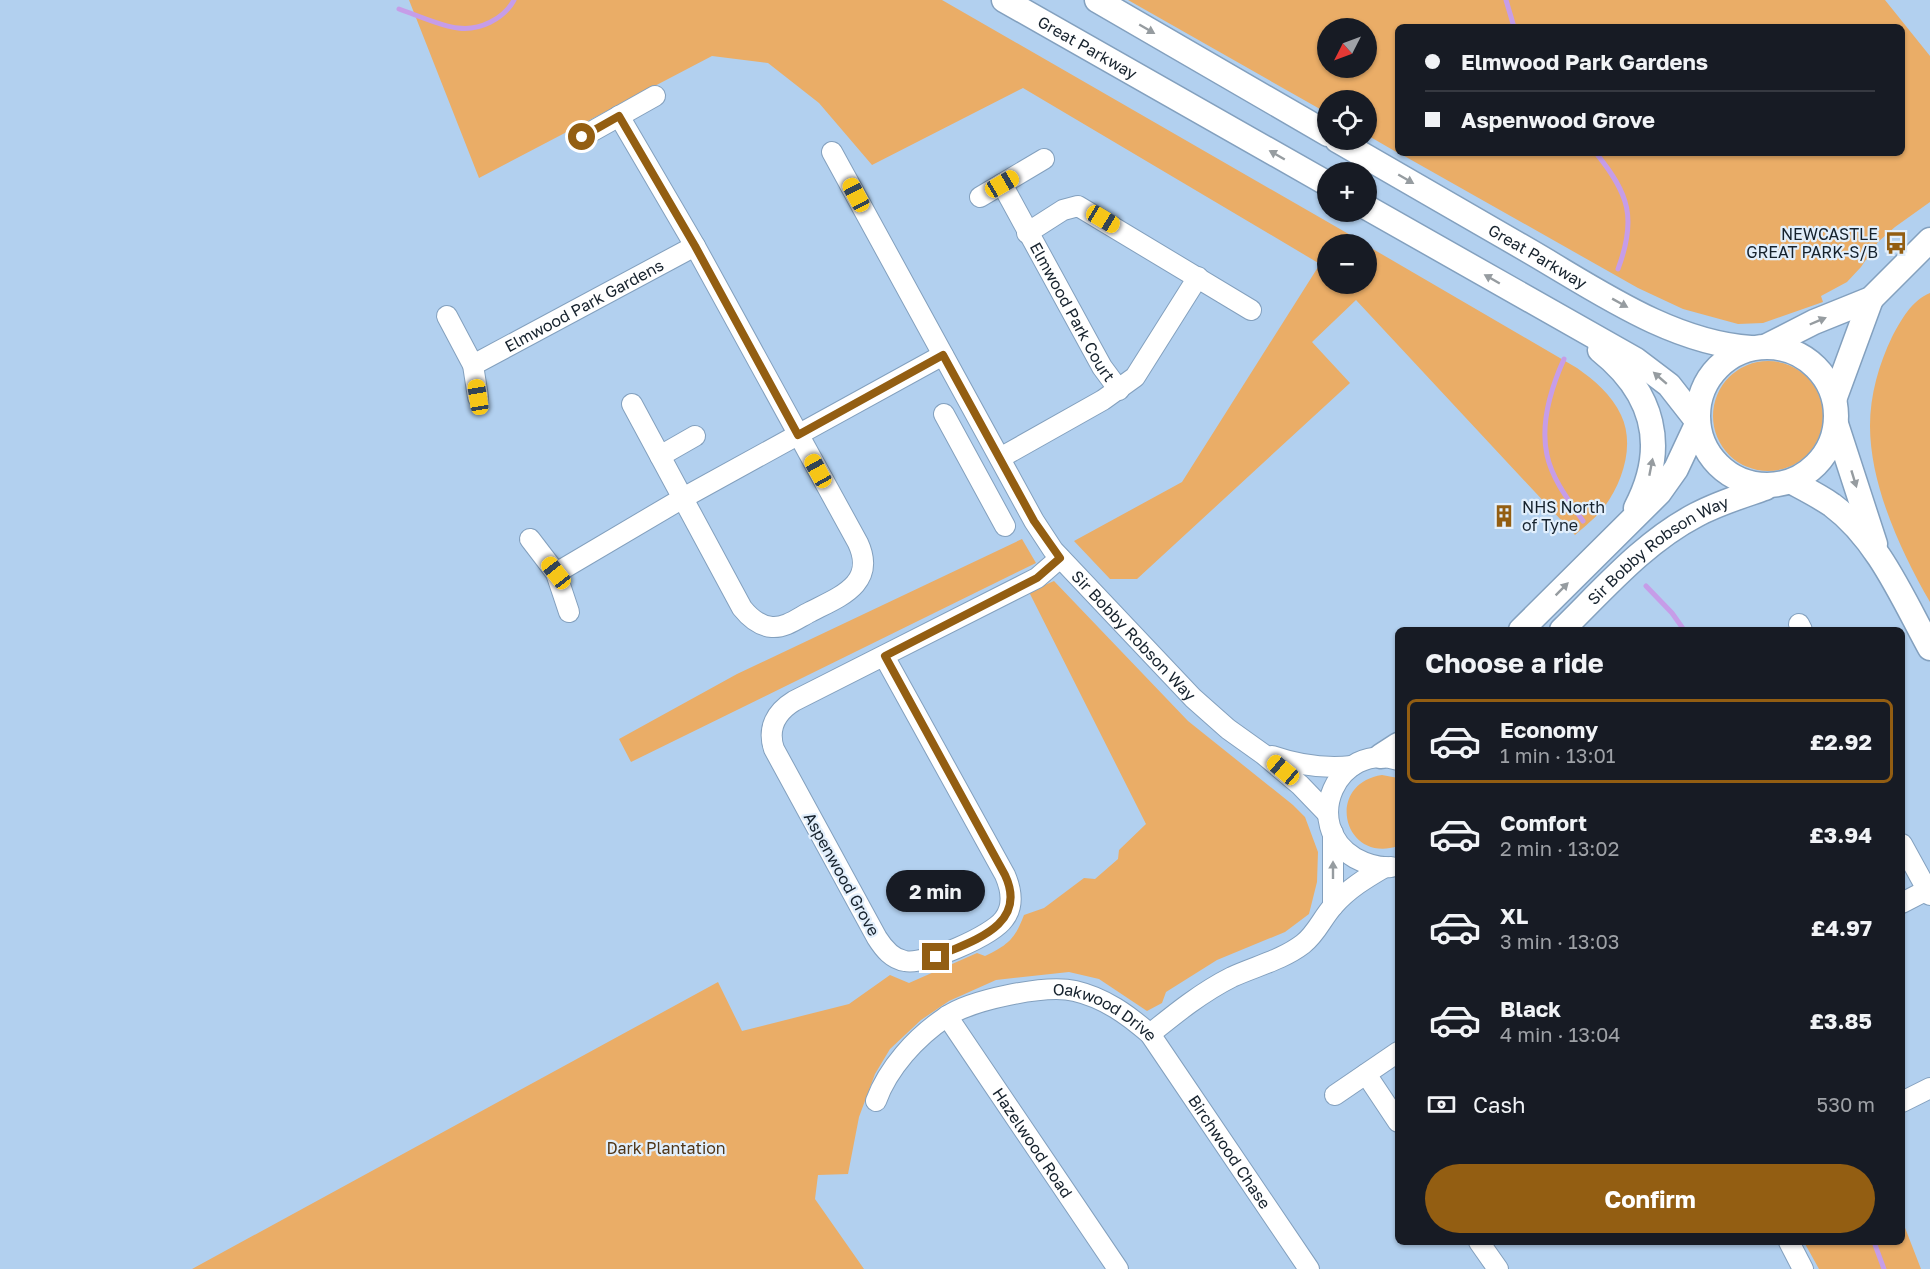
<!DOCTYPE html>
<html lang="en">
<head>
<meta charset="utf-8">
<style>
  :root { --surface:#171b24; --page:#20242c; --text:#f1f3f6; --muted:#9ea1a6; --line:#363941; --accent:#935e12 }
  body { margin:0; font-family:"Golos Text",sans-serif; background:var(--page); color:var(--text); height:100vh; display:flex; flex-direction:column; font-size:22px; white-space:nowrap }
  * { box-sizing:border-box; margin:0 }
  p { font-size:20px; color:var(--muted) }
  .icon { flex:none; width:33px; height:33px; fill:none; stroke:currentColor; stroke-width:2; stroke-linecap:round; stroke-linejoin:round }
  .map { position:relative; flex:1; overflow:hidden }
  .sheet { position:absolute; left:1395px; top:627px; width:510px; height:618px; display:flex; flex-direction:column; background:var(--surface); border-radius:9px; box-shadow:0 2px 4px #0004 }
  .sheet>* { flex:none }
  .hud { position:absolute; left:1395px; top:24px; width:510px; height:132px; border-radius:9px; box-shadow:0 2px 4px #0004; display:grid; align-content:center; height:132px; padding:0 30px; background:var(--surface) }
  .needle { width:39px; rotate:228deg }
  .tools { position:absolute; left:1317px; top:18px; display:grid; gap:12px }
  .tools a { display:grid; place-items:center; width:60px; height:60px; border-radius:50%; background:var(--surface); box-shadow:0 2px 4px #0004; font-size:30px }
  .end { position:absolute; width:27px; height:27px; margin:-14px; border:8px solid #935e12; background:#fff; box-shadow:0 0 0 3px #fff }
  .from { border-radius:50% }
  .bubble { position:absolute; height:42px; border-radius:21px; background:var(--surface); box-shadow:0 2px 4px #0004; font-size:20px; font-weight:700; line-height:42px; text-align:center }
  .car { position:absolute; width:18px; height:36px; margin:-18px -9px; border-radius:8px; box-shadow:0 0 4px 2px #0007; background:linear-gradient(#f5c518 24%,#345 0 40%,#f5c518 0 76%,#345 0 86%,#f5c518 0) }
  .hud b { display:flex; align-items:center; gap:21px; height:57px; font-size:22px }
  .hud b+b { border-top:2px solid var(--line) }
  .hud i { width:15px; height:15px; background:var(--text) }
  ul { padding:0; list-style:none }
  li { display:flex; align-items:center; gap:18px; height:84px; margin:0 12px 9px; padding:0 18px; border:3px solid transparent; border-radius:9px }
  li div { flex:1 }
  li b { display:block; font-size:22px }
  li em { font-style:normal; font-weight:700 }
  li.active { border-color:var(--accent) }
  li>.icon { width:54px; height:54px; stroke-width:1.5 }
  h2 { padding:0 30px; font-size:27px; line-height:72px }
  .pay { display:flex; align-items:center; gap:15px; height:66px; padding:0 30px; font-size:22px }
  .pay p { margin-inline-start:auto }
  .primary-button { display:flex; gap:12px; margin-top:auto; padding:12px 30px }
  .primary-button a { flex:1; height:69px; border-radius:36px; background:var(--accent); color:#fff; font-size:24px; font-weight:700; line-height:69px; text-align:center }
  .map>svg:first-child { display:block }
  .green { fill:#eaad67; fill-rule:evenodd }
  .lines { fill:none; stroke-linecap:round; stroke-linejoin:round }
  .stream { stroke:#c69de8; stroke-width:5 }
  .minor-casing { stroke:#83a0be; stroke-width:22 }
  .tertiary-casing { stroke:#83a0be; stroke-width:27 }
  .minor { stroke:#fff; stroke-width:20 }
  .tertiary { stroke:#fff; stroke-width:24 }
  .oneway { fill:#969ca0 }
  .route { stroke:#935e12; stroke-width:8 }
  .labels { text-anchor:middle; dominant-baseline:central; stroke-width:4.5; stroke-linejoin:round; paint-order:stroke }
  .street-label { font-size:16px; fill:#16222d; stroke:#e2effc }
  .poi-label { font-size:16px; fill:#16222d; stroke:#e2effc; text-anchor:end }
  .park-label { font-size:16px; fill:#4f3517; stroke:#e2effc }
</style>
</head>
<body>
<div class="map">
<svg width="1930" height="1269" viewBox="0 0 1930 1269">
  <rect width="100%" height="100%" fill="#b2d0ef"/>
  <path class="green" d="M 409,0 L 942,0 L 1366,244 L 1328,244 L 1328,284 L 1366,284 L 1366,245 L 1577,368 C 1594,380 1612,395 1621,415 C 1635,444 1623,481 1605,506 C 1597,517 1585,526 1575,535 L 1356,300 L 1312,342 L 1350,383 L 1137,579 L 1110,579 L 1074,541 L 1182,482 L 1320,264 L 1023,88 L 872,165 L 819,103 L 768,63 L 712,56 L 479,178 Z
    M 1128,0 L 1885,0 L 1930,56 L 1930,202 L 1895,227 L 1878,242 L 1861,267 L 1847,282 L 1821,296 L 1823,302 L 1763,323 L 1738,324 L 1683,309 L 1638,288 L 1399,153 L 1902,153 L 1902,27 L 1398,27 L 1398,153 L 1367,135 L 1366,100 L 1328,100 L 1327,113 ZM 1328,28 L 1366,28 L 1366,68 L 1328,68 Z
    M 1930,293 L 1930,602 C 1901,552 1870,485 1870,426 C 1870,395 1879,364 1892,337 C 1901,320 1912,300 1930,293 Z
    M1713 416a55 55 0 1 1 110 0a55 55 0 1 1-110 0Z
    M 1022,539 L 1036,563 L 631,762 L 619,739 L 737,674 Z
    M 1054,581 L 1188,721 L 1293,805 L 1305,817 L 1318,852 L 1317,882 L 1309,914 L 1285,932 L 1217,960 L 1166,992 L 1162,1003 L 1147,1011 L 1099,979 L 1069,972 L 996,980 L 949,1001 L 921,1020 L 890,1049 L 875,1074 L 859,1117 L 848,1174 L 818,1175 L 815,1199 L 864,1269 L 192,1269 L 718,982 L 742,1031 L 849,1004 L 890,975 L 909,983 L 977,953 L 985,956 C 1008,945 1015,939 1024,915 L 1044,908 L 1084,878 L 1095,879 L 1118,859 L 1119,850 L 1146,824 L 1029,592 Z
    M 1382,775 L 1398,778 L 1398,846 C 1343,864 1324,784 1382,775 Z
    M 1902,1220 L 1921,1269 L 1819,1269 L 1804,1242 L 1902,1242 Z"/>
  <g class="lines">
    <path class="stream" d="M 1506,0 L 1514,27
      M 399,9 C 414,14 443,27 458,28 C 479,31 504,19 514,0
      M 1596,153 C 1629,194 1637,218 1618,269
      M 1564,359 C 1551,388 1540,423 1547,455 C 1552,479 1569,501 1583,521
      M 1646,586 L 1672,613 L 1684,630
      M 1874,1242 L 1884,1269"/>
    <g class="minor-casing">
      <g id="minor">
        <path d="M 619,116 L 695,246 L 858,543 C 877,584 839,597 810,612 C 798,618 786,628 772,627 C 759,626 750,618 742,608 L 632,404"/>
        <path d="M 582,137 L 655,96"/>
        <path id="s1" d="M 832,152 L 1034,521 L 1053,550 L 1193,698 L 1228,729 L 1263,754 L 1300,785 L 1327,813"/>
        <path id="s2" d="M 1002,184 L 1102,367 L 1119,390"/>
        <path d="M 980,197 L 1044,159"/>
        <path d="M 1027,233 L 1063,210 L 1078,206 L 1251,310"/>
        <path d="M 447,316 L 473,365 L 478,397"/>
        <path id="s3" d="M 473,365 L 695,246"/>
        <path d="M 944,414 L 1005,526"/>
        <path d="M 660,456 L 695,436"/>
        <path d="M 1000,458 L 1103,400 L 1135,377 L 1198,277"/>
        <path d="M 530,539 L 556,573 L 569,612"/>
        <path d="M 556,573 L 683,498 L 943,355"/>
        <path d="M 1799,624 L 1802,630"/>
        <path d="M 884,656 L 1005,875 C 1011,889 1014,906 1004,919 C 992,936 925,965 905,961 C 892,959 884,949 877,938 L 774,749 C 767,728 776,712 794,701 L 1037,578 L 1060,558"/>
        <path d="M 1272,756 C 1298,765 1324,769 1352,766"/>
        <path d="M 1902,844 L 1930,895"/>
        <path d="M 1391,867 C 1378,868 1366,864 1355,858 C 1300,825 1337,741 1398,760"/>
        <path d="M 1902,903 L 1927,890"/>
        <path d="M 1333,906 L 1333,833"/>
        <path id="s4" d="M 947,1016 L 1118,1269"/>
        <path d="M 1150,1034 C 1176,1013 1202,992 1232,977 C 1256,966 1282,960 1303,944 C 1317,933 1322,918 1334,905 C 1348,889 1366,878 1385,867"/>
        <path d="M 1366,1074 L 1398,1122"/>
        <path d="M 1335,1095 L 1398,1052"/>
        <path id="s5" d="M 876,1101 C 888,1068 916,1037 946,1017 C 970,1000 1046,984 1075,991 C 1105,998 1128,1015 1150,1034 L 1309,1269"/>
        <path d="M 1902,1102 L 1930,1088"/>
        <path d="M 1479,1242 L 1498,1269"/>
        <path d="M 1789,1242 L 1803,1269"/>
      </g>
    </g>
    <g class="tertiary-casing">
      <g id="tertiary">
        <path id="s6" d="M 1004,0 L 1328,184"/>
        <path d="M 1097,0 L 1328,134"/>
        <path id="s7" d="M 1337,140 C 1402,177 1466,215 1531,252 C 1598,291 1672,343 1751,348"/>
        <path d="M 1366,207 L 1636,360 L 1669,385 L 1698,422 L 1676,469 L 1659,493 L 1521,630"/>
        <path d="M 1767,346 L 1814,322 L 1871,299 L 1930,240"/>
        <circle cx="1767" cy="416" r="69"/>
        <path d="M 1600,350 C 1654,393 1668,447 1636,508"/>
        <path d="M 1835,397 L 1871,299"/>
        <path d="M 1836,424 L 1875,544"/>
        <path d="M 1792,482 C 1805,489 1819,496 1832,505 C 1878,539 1903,599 1930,648"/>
        <path id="s8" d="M 1562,630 C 1603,590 1644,542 1696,515 C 1718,503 1742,496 1765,488"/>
        <path d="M 1381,756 L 1398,745"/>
      </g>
    </g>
    <use href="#minor" class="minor"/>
    <use href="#tertiary" class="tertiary"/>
  </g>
  <defs><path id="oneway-solid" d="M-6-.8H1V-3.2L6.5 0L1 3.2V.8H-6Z" transform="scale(1.5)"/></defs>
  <g class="oneway">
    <use href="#oneway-solid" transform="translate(1147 29) rotate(30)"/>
    <use href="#oneway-solid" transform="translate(1277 155) rotate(-150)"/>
    <use href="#oneway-solid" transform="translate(1406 179) rotate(30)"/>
    <use href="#oneway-solid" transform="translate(1492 279) rotate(-150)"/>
    <use href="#oneway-solid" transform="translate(1620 303) rotate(29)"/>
    <use href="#oneway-solid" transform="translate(1818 321) rotate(-23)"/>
    <use href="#oneway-solid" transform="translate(1660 378) rotate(-139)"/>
    <use href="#oneway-solid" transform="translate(1651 467) rotate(-79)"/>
    <use href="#oneway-solid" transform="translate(1854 479) rotate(73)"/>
    <use href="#oneway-solid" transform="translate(1562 589) rotate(-45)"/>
    <use href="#oneway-solid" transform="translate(1333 870) rotate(-90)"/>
  </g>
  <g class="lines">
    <path class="route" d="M 582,137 L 619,116 L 695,246 L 798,435 L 943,355 L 1034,521 L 1060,558 L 1037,578 L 885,656 L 1005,875 C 1029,926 971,941 936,957"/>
  </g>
  <defs>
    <g id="bus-bare" transform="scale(1.8)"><path d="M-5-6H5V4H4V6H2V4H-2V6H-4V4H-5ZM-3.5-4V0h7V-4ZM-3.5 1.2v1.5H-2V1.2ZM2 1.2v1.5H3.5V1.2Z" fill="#935e12" stroke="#e2effc" stroke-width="2.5" paint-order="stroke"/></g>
    <g id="building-bare" transform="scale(1.8)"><path d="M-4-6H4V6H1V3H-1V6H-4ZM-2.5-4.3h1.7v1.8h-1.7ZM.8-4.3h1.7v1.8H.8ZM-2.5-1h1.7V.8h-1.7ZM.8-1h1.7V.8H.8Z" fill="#935e12" stroke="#e2effc" stroke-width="2.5" paint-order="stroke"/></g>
  </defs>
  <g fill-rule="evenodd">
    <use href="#bus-bare" x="1896" y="243"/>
    <use href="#building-bare" x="1504" y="516"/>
  </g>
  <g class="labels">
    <g class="street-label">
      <text stroke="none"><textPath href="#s6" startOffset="96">Great Parkway</textPath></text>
      <text stroke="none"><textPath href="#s7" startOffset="232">Great Parkway</textPath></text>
      <text stroke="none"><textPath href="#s3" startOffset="126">Elmwood Park Gardens</textPath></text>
      <text stroke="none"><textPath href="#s2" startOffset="146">Elmwood Park Court</textPath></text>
      <text stroke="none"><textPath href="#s8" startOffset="126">Sir Bobby Robson Way</textPath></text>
      <text stroke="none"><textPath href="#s1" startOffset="573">Sir Bobby Robson Way</textPath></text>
      <text transform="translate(842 874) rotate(61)">Aspenwood Grove</text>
      <text stroke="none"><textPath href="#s5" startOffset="280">Oakwood Drive</textPath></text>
      <text stroke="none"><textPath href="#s4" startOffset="153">Hazelwood Road</textPath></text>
      <text stroke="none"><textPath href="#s5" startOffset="474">Birchwood Chase</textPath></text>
    </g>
    <g class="poi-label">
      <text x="1878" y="234">NEWCASTLE<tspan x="1878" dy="18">GREAT PARK-S/B</tspan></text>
      <text x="1522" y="507" text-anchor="start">NHS North<tspan x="1522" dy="18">of Tyne</tspan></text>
    </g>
    <g class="park-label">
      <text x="666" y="1148">Dark Plantation</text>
    </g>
  </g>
</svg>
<div class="tools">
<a><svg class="needle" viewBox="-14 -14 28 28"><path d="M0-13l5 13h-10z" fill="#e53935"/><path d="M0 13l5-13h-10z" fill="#9ea1a6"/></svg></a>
<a><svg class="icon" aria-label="locate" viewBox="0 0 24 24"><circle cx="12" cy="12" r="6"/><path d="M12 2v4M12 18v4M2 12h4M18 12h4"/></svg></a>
<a>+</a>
<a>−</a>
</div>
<i class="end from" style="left:582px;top:137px"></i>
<i class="end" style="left:936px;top:957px"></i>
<div class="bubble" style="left:886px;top:870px;width:99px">2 min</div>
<i class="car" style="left:1002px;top:184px;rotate:60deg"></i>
<i class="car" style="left:856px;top:195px;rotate:332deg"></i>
<i class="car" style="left:1103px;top:219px;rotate:121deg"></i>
<i class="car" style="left:478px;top:397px;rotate:351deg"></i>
<i class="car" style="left:818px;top:471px;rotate:331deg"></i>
<i class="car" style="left:556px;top:573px;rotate:322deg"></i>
<i class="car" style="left:1283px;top:770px;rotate:310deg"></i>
<div class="hud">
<b><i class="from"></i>Elmwood Park Gardens</b>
<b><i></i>Aspenwood Grove</b>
</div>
<section class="sheet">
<h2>Choose a ride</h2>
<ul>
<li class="active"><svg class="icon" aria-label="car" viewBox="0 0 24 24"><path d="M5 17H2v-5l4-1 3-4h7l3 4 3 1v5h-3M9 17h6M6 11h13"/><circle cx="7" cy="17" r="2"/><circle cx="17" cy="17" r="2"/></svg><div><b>Economy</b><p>1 min · 13:01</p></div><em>£2.92</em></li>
<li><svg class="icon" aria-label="car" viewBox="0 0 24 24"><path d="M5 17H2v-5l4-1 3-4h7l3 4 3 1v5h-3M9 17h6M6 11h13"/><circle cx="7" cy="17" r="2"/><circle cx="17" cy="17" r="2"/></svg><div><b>Comfort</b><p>2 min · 13:02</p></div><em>£3.94</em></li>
<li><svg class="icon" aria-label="car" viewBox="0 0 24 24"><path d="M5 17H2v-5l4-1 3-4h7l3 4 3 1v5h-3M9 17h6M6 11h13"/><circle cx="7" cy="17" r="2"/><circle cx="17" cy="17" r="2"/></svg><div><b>XL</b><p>3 min · 13:03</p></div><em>£4.97</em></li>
<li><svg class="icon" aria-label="car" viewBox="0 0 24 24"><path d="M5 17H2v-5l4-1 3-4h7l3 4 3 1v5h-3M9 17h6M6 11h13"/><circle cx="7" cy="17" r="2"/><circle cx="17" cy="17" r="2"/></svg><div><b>Black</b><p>4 min · 13:04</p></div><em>£3.85</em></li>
</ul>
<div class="pay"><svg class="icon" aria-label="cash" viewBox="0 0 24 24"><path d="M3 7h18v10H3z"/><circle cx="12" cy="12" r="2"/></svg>Cash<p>530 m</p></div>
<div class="primary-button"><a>Confirm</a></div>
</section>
</div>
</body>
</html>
